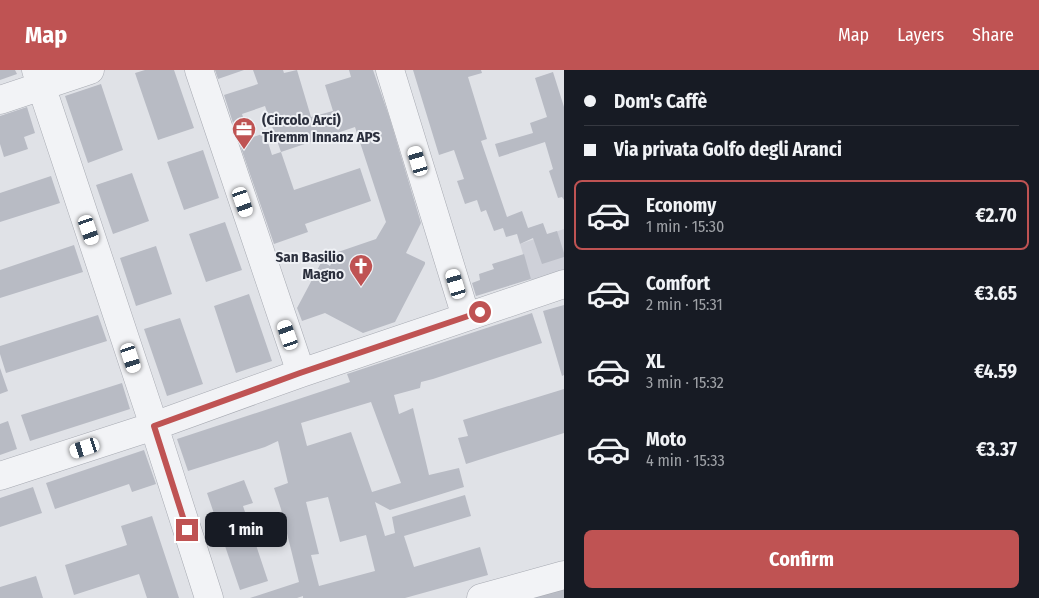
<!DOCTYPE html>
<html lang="en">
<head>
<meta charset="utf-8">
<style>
  :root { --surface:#171b24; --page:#20242c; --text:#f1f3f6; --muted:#9ea1a6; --line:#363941; --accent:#bf5353 }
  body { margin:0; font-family:"Fira Sans Condensed",sans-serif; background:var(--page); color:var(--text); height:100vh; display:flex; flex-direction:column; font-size:19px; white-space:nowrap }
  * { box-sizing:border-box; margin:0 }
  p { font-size:16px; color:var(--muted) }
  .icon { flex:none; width:28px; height:28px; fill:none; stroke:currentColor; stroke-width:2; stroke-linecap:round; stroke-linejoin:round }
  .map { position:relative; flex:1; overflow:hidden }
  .side { display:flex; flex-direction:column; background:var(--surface); width:475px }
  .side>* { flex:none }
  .top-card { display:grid; align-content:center; height:110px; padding:0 20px; background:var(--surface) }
  .end { position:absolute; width:22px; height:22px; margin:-11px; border:6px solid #bf5353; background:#fff; box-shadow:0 0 0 2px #fff }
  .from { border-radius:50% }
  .bubble { position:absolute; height:35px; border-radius:8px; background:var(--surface); box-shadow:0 2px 8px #0003; font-size:16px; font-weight:700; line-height:35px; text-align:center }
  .car { position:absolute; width:15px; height:30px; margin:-15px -8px; border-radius:6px; box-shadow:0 0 4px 1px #0007; background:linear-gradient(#fff 24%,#345 0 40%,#fff 0 76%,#345 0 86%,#fff 0) }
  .top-card b { display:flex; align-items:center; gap:18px; height:48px; font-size:19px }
  .top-card b+b { border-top:1px solid var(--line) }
  .top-card i { width:12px; height:12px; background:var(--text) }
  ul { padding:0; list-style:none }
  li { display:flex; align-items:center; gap:15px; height:70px; margin:0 10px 8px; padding:0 10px; border:2px solid transparent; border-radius:8px }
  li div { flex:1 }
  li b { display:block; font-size:19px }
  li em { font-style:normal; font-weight:700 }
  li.active { border-color:var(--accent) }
  li>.icon { width:45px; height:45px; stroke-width:1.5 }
  .primary-button { display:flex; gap:10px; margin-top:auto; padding:10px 20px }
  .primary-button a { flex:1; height:58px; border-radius:8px; background:var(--accent); color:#fff; font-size:20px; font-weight:700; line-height:58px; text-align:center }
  header { display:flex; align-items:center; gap:30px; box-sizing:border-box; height:70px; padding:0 25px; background:var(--accent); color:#fff }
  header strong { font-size:24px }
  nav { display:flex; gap:28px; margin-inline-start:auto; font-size:18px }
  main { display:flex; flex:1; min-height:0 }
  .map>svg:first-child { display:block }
  .built { fill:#cfd1d9 }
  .building { fill:#b8bbc4; fill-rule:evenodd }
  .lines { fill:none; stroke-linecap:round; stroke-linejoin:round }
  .minor-casing { stroke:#a6a9b1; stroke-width:29 }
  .minor { stroke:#f2f3f6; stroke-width:28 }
  .route { stroke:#bf5353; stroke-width:6 }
  .labels { text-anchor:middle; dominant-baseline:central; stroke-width:4; stroke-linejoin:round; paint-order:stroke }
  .poi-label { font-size:15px; font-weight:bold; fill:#2b2f3d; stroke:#eff1f5; text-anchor:start }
</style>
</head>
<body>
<header>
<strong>Map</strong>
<nav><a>Map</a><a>Layers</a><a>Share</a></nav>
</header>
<main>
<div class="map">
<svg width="564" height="528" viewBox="0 0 564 528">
  <rect width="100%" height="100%" fill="#e0e2e7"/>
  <path class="built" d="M 564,159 L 564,214 L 535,224 L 520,174 Z"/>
  <path class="building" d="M 0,0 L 15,0 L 17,4 L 0,10 Z
    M 145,0 L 174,0 L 194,58 L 158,70 L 135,3 Z
    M 215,0 L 244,0 L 218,9 Z
    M 253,0 L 283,0 L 284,3 L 297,0 L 311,47 L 333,41 L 325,15 L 351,7 L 349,0 L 373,0 L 389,46 L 421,153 L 406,183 L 425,192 L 425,194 L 395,252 L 363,263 L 325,243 L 302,251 L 297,238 L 322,191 L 330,196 L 338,182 L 376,169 L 386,152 L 355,57 L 281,82 L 294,120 L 360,98 L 371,131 L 305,154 L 308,162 L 274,174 L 239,72 L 265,63 L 272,85 L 281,82 L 265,36 L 242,44 L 245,53 L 234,56 L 224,25 L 258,14 Z
    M 413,0 L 481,0 L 482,3 L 468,7 L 487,69 L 481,71 L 507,147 L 522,141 L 528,158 L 543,153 L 547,164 L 557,161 L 564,183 L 564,187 L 542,194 L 533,168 L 520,174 L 517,164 L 506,167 L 503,158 L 494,161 L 486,140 L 481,142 L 477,130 L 465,134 L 457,111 L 464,109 L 454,80 L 439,85 Z
    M 553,2 L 564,37 L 564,130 L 562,127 L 558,128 L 549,101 L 553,99 L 545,72 L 499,87 L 495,74 L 533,63 L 530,53 L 547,47 L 535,8 Z
    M 101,14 L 123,80 L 88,93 L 65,26 Z
    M 27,37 L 35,63 L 24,67 L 28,79 L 4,87 L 0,74 L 0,46 Z
    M 203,80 L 219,128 L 184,140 L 167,92 Z
    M 132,103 L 149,151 L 113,164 L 96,115 Z
    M 51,106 L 60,133 L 0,152 L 0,123 Z
    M 225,152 L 242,200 L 206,212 L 189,164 Z
    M 74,175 L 83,202 L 0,228 L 0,200 Z
    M 156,176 L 172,224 L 136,236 L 120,188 Z
    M 524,184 L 531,209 L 476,226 L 472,213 L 480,210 L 479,204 L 494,199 L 492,194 Z
    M 249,224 L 272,291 L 236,303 L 214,236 Z
    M 564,235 L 564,305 L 562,306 L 543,241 Z
    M 532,243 L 542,273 L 433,309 L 421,312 L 420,318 L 394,325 L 399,344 L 413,338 L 429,405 L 459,398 L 464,417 L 390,440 L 375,432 L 385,466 L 395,463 L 392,447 L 465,425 L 471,446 L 404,466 L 414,497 L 480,477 L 488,505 L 405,528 L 303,528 L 303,526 L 297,528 L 250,528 L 299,512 L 281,439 L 274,418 L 288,413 L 278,371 L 265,377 L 188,401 L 177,369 L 350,312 L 347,304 ZM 371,332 L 401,413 L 372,422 L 351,362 L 307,376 L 301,353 ZM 328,427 L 340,472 L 366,465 L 375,501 L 319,516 L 311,485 L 319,484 L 306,432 Z
    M 98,245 L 107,271 L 6,303 L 0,284 L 0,276 Z
    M 180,248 L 203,314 L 167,326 L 144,259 Z
    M 0,298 L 8,321 L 0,324 Z
    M 122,313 L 130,339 L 30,371 L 21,345 Z
    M 564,319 L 564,363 L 466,394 L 458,368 L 468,366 L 463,350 Z
    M 8,351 L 17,379 L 0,385 L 0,354 Z
    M 144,380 L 156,414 L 132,422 L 129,414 L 55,439 L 46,413 Z
    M 244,410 L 253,433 L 243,436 L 268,511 L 240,520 L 207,423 Z
    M 33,417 L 42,443 L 0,457 L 0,428 Z
    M 152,446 L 179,528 L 147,528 L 139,504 L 74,525 L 65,495 L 127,475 L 121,456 Z
    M 36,506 L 43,528 L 0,528 L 0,517 Z
    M 564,519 L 564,528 L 532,528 Z"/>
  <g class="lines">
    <g class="minor-casing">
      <path id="minor" d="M 36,0 L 154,356 L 209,528
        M 199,0 L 301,303
        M 390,0 L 466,247
        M 0,30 L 90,0
        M 0,406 L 154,356 L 301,303 L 564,214
        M 481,528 L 564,505"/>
    </g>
    <use href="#minor" class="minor"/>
  </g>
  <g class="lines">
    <path class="route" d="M 187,460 L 154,356 L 300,303 L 480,242"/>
  </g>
  <defs>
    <g id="office-pin" transform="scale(1.25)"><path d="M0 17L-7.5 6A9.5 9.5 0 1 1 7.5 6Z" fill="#bf5353" stroke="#eff1f5"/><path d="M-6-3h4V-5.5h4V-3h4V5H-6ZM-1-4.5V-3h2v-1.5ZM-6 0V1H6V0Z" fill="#fff"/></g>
    <g id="church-pin" transform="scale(1.25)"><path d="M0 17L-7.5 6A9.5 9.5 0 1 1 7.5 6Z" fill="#bf5353" stroke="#eff1f5"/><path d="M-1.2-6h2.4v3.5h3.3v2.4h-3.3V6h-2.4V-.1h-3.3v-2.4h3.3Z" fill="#fff"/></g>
  </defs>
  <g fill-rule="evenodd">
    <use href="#office-pin" x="244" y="59"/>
    <use href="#church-pin" x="361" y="196"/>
  </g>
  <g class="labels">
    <g class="poi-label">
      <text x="262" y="50">(Circolo Arci)<tspan x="262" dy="17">Tiremm Innanz APS</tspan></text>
      <text x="344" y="187" text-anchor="end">San Basilio<tspan x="344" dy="17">Magno</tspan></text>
    </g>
  </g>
</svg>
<i class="end from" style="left:480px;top:242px"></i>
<i class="end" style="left:187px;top:460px"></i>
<div class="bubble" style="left:205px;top:442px;width:82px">1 min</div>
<i class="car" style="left:418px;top:91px;rotate:343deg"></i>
<i class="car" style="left:243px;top:132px;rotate:161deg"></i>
<i class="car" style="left:89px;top:160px;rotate:161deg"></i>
<i class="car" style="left:456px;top:214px;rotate:343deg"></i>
<i class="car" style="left:288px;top:265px;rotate:341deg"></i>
<i class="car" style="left:131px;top:288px;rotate:162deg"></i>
<i class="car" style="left:85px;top:378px;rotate:252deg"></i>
</div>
<section class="side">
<div class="top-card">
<b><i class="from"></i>Dom's Caffè</b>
<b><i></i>Via privata Golfo degli Aranci</b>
</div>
<ul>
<li class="active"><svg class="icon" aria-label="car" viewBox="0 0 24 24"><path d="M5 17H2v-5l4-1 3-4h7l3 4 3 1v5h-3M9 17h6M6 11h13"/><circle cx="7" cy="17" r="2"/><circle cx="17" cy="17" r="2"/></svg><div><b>Economy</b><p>1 min · 15:30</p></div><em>€2.70</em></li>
<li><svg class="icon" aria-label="car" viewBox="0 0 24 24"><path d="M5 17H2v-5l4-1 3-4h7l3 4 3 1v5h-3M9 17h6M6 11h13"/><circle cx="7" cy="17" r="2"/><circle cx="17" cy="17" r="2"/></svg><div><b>Comfort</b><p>2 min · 15:31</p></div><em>€3.65</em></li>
<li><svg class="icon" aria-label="car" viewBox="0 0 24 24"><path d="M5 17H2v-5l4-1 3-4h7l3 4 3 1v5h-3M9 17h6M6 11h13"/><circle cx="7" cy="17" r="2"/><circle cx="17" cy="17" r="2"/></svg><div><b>XL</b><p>3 min · 15:32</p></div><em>€4.59</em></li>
<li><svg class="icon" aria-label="car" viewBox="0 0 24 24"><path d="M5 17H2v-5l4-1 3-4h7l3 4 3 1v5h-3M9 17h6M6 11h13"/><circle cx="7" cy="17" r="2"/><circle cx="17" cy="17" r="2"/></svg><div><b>Moto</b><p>4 min · 15:33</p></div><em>€3.37</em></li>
</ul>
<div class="primary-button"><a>Confirm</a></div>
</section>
</main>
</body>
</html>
